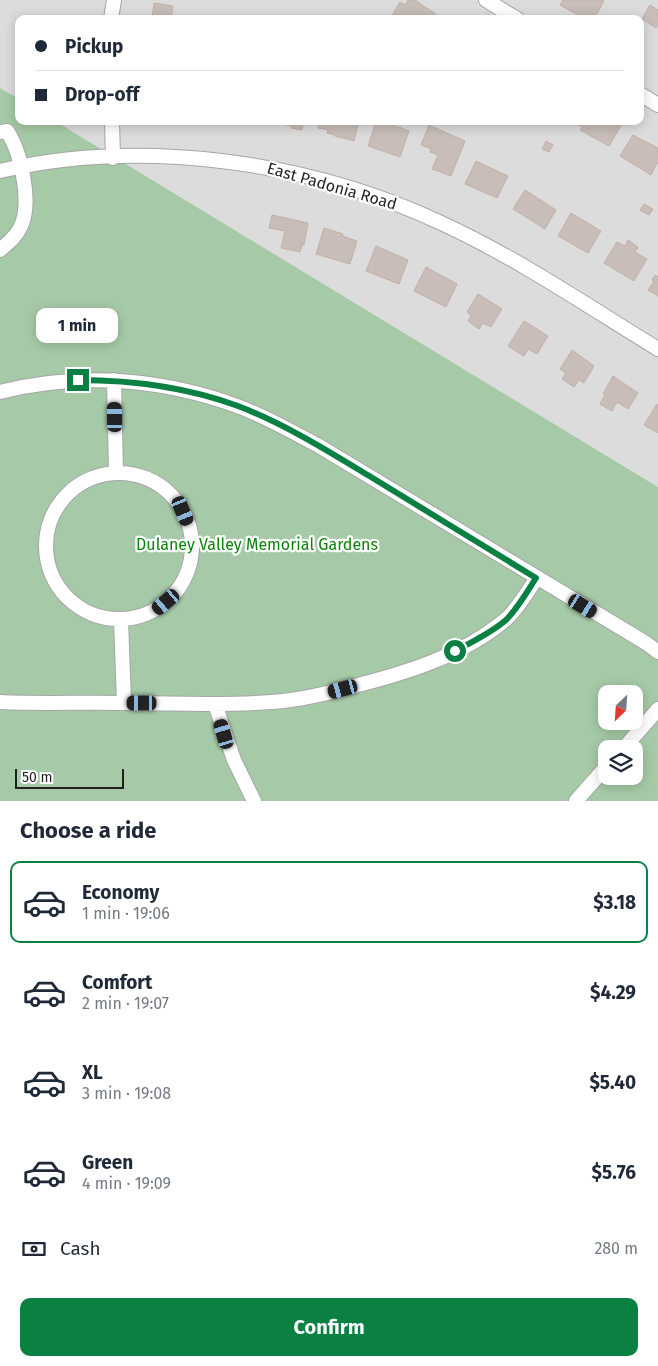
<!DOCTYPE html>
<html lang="en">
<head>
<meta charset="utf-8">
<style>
  :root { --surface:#fff; --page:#f6f6f7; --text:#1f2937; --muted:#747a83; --line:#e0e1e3; --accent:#0b8043 }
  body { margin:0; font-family:"Fira Sans",sans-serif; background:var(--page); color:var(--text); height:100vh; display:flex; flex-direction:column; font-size:19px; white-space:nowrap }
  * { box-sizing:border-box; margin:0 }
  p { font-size:16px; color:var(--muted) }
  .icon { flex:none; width:28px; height:28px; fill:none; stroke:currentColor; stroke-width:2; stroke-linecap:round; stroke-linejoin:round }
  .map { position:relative; height:801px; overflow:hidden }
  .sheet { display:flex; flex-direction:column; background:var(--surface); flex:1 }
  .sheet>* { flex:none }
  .top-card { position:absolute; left:15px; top:15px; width:629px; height:110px; border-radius:10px; box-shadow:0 2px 12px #0003; display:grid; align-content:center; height:110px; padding:0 20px; background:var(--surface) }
  .needle { width:32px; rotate:205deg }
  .tools { position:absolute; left:598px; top:685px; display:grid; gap:10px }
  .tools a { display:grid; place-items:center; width:45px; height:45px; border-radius:10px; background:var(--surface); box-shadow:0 2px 12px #0003; font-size:25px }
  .scale { position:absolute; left:15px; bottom:12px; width:109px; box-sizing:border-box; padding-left:5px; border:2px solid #1f1f1f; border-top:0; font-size:14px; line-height:18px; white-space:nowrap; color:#1f1f1f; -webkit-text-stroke:4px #fff; paint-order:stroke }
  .end { position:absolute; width:22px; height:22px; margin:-11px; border:6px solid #0b8043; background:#fff; box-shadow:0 0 0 2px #fff }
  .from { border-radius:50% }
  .bubble { position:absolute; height:35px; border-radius:10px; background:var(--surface); box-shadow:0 2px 12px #0003; font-size:16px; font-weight:700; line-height:35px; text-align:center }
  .car { position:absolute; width:15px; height:30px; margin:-15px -8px; border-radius:6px; box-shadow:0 0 4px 1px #0007; background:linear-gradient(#222 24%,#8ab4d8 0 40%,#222 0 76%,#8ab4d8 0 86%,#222 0) }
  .top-card b { display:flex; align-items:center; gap:18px; height:48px; font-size:19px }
  .top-card b+b { border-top:1px solid var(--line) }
  .top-card i { width:12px; height:12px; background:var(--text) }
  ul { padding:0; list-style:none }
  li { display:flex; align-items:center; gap:15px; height:82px; margin:0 10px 8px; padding:0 10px; border:2px solid transparent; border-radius:10px }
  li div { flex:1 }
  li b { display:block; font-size:19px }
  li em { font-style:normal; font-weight:700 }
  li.active { border-color:var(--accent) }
  li>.icon { width:45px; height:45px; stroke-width:1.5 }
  h2 { padding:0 20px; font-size:22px; line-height:60px }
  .pay { display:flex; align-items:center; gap:12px; height:55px; padding:0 20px; font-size:19px }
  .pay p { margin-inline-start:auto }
  .action { display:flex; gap:10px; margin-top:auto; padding:10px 20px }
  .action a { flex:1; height:58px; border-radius:10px; background:var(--accent); color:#fff; font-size:20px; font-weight:700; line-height:58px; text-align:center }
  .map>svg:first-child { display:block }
  .residential { fill:#dddcdc }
  .cemetery { fill:#a6caa7; fill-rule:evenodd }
  .building { fill:#c8bdb8; stroke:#c3b0a7 }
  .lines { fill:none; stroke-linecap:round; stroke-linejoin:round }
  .minor-casing { stroke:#a6a6a6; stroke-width:16 }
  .minor { stroke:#fff; stroke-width:14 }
  .route { stroke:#0b8043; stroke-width:6 }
  .labels { text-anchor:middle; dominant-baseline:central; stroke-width:4.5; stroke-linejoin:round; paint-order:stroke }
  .street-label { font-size:16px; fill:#1f1f1f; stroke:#fff }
  .park-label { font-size:16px; fill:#0a8308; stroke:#fff }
</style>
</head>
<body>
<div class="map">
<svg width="658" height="801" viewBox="0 0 658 801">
  <rect width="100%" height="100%" fill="#f0ece5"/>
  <path class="residential" d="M 0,0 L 658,0 L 658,487 L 55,121 L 640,121 L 640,19 L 19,19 L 19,99 L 0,88 Z"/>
  <path class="cemetery" d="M 0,88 L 19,99 L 19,121 L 55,121 L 658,487 L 658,801 L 0,801 ZM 606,694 L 634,694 L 634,721 L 606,721 ZM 606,749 L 634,749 L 634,776 L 606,776 Z"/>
  <path class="building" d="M 408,0 L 415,0 L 437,15 L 435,19 L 390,19 L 400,2 L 405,5 Z
    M 563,0 L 602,0 L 604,1 L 594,19 L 585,19 L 560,5 Z
    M 154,3 L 173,6 L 171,19 L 152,19 Z
    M 650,5 L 658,10 L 658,24 L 656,28 L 642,19 Z
    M 265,121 L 304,121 L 302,130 L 291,128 L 292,126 Z
    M 319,121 L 359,121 L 354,141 L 335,136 L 335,135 L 327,133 L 328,130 L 318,128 Z
    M 376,121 L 383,121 L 409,131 L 400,157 L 368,146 Z
    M 579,121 L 613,121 L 621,126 L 609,146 L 580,130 L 582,127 L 577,124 Z
    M 429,125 L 465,141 L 451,176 L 432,169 L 438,155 L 430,152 L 431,149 L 421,145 Z
    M 633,135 L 658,148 L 658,162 L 651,175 L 620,156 Z
    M 546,141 L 553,145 L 549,152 L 542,149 Z
    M 476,161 L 508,176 L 497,198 L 465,184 Z
    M 525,190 L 556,210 L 545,229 L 513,209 Z
    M 644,204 L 653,209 L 649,215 L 640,210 Z
    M 571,213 L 601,231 L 588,253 L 558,236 Z
    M 272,215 L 308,223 L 304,245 L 302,245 L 300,252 L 281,248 L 285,231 L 269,228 Z
    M 324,228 L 343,234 L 342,236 L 357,241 L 350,264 L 316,254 Z
    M 628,240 L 638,247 L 635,252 L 647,259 L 634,281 L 604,263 L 617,242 L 625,246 Z
    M 376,246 L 408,260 L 399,284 L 366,271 Z
    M 426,267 L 457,284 L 446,307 L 414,291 Z
    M 655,275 L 657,277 L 658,275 L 658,296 L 648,290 L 654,281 L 652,280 Z
    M 478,294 L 502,309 L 491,327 L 483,323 L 479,329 L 468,321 L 471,315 L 467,312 Z
    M 524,321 L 548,336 L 537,354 L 528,349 L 524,356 L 508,346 Z
    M 572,350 L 594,366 L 584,383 L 579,380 L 574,387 L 562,379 L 566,373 L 560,369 Z
    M 613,376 L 638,393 L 628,409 L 617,402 L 612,411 L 600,404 L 605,395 L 603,394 Z
    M 657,404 L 658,405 L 658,433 L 644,425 Z"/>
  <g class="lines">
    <g class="minor-casing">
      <path id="minor" d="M 486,0 L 517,19
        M 111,19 L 114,0
        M 640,94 L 658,105
        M 112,121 L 113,158
        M 0,132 L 7,131 C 21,152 32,202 21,226 C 17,236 8,243 0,250
        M 0,171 C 141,138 308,161 439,222 C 516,257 586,305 658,349
        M 114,380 L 116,473
        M 0,392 C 78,372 161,378 237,406 C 265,416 292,432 319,446 L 646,643 L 658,652
        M46 546a73 73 0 1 1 146 0a73 73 0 1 1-146 0Z
        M 121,620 L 124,703
        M 0,702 C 42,704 83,702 125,703 C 174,703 223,706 272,702 C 301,700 330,693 358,685 C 409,672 463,655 505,620 C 518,609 527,592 537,578
        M 215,704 L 234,760 L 254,801
        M 623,749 L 658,709
        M 576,801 L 606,767"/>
    </g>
    <use href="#minor" class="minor"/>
  </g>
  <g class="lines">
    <path class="route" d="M 78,380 C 132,380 186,387 238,406 C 285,424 328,451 371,477 C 426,511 481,544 536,578 C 527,592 518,608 506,620 C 491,633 472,642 455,651"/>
  </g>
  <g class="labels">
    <g class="street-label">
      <text transform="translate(332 186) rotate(16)">East Padonia Road</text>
    </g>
    <g class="park-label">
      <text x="257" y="544">Dulaney Valley Memorial Gardens</text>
    </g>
  </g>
</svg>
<div class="tools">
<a><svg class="needle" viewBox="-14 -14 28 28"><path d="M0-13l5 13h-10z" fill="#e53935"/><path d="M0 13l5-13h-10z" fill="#747a83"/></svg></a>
<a><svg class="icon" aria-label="layers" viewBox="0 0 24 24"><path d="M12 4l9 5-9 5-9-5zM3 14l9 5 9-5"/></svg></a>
</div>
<div class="scale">50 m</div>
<i class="end from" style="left:455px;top:651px"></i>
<i class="end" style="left:78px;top:380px"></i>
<div class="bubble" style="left:36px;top:308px;width:82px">1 min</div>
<i class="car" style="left:115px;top:417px;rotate:359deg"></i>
<i class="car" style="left:183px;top:511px;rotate:157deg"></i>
<i class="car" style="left:166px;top:602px;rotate:230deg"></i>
<i class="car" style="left:583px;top:606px;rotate:121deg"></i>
<i class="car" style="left:343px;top:689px;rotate:255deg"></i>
<i class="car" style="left:142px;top:703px;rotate:270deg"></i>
<i class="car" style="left:224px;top:734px;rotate:343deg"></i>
<div class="top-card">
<b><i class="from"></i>Pickup</b>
<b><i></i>Drop-off</b>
</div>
</div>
<section class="sheet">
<h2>Choose a ride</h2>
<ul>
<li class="active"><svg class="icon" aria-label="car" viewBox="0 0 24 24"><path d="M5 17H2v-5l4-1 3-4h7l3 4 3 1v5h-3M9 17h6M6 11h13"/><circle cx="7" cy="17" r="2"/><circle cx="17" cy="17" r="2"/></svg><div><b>Economy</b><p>1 min · 19:06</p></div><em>$3.18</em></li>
<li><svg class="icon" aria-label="car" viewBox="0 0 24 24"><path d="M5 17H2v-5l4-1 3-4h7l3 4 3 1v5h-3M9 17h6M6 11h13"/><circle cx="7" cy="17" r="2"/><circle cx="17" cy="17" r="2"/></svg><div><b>Comfort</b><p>2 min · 19:07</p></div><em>$4.29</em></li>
<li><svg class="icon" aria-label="car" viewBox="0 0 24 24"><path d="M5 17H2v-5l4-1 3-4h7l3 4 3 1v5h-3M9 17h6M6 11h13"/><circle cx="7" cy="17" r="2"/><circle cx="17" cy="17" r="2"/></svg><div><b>XL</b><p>3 min · 19:08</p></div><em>$5.40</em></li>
<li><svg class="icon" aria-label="car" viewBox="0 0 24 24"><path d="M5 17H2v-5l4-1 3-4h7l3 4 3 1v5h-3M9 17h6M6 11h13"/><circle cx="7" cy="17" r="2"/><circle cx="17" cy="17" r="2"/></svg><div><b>Green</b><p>4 min · 19:09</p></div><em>$5.76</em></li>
</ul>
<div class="pay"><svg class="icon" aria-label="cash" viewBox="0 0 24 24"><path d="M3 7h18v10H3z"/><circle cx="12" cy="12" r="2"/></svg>Cash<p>280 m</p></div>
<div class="action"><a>Confirm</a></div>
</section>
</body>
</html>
